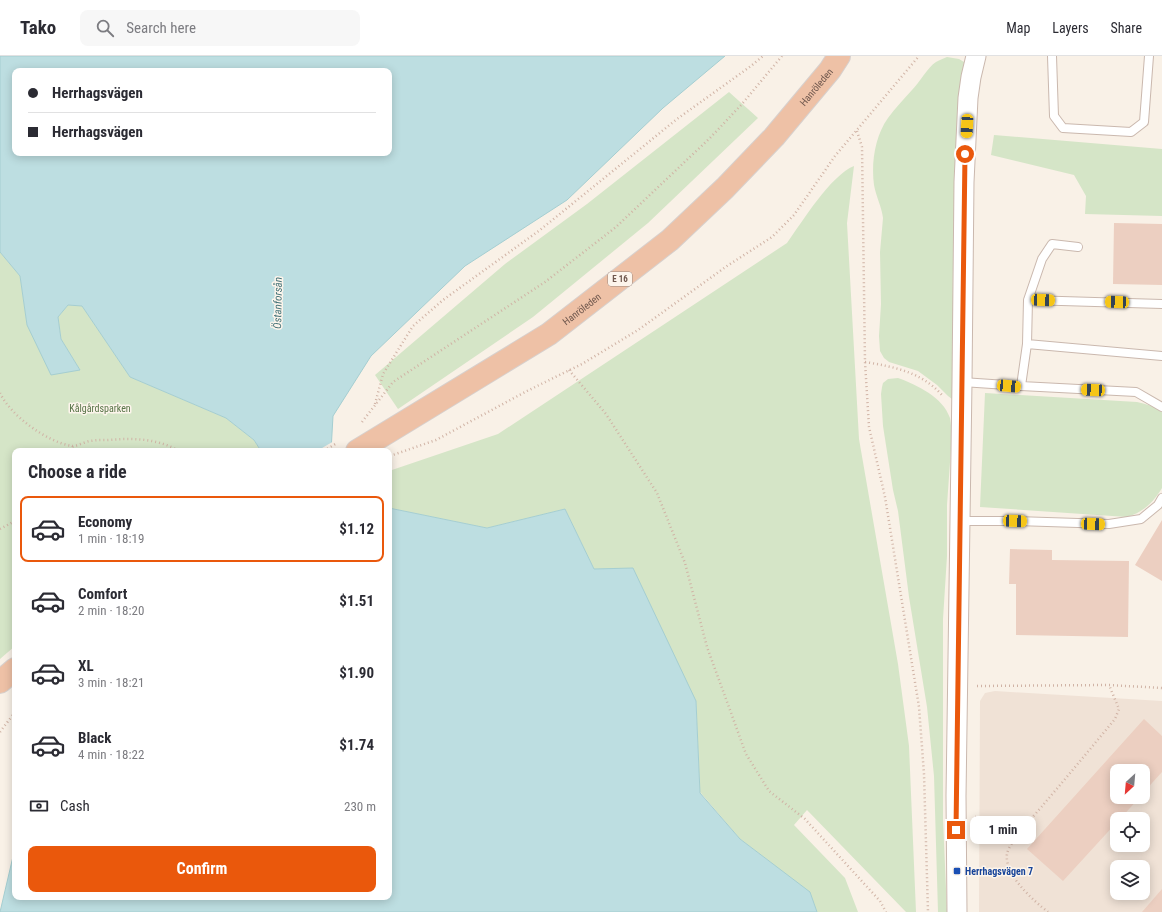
<!DOCTYPE html>
<html lang="en">
<head>
<meta charset="utf-8">
<style>
  :root { --surface:#fff; --page:#f7f7f7; --text:#2b2b33; --muted:#7c7c81; --line:#e1e1e2; --accent:#ea580c }
  body { margin:0; font-family:"Roboto Condensed",sans-serif; background:var(--page); color:var(--text); height:100vh; display:flex; flex-direction:column; font-size:15px; white-space:nowrap }
  * { box-sizing:border-box; margin:0 }
  p { font-size:13px; color:var(--muted) }
  .icon { flex:none; width:22px; height:22px; fill:none; stroke:currentColor; stroke-width:2; stroke-linecap:round; stroke-linejoin:round }
  .map { position:relative; flex:1; overflow:hidden }
  .sheet { position:absolute; left:12px; top:392px; width:380px; height:452px; display:flex; flex-direction:column; background:var(--surface); border-radius:8px; box-shadow:0 2px 10px #0003 }
  .sheet>* { flex:none }
  .guide { position:absolute; left:12px; top:12px; width:380px; height:88px; border-radius:8px; box-shadow:0 2px 10px #0003; display:grid; align-content:center; height:88px; padding:0 16px; background:var(--surface) }
  .needle { width:26px; rotate:206deg }
  .fabs { position:absolute; left:1110px; top:708px; display:grid; gap:8px }
  .fabs a { display:grid; place-items:center; width:40px; height:40px; border-radius:8px; background:var(--surface); box-shadow:0 2px 10px #0003; font-size:20px }
  .end { position:absolute; width:18px; height:18px; margin:-9px; border:5px solid #ea580c; background:#fff; box-shadow:0 0 0 2px #fff }
  .from { border-radius:50% }
  .bubble { position:absolute; height:28px; border-radius:8px; background:var(--surface); box-shadow:0 2px 10px #0003; font-size:13px; font-weight:700; line-height:28px; text-align:center }
  .car { position:absolute; width:12px; height:24px; margin:-12px -6px; border-radius:5px; box-shadow:0 0 3px 1px #0007; background:linear-gradient(#f5c518 24%,#345 0 40%,#f5c518 0 76%,#345 0 86%,#f5c518 0) }
  .guide b { display:flex; align-items:center; gap:14px; height:38px; font-size:15px }
  .guide b+b { border-top:1px solid var(--line) }
  .guide i { width:10px; height:10px; background:var(--text) }
  ul { padding:0; list-style:none }
  li { display:flex; align-items:center; gap:12px; height:66px; margin:0 8px 6px; padding:0 8px; border:2px solid transparent; border-radius:8px }
  li div { flex:1 }
  li b { display:block; font-size:15px }
  li em { font-style:normal; font-weight:700 }
  li.selected { border-color:var(--accent) }
  li>.icon { width:36px; height:36px; stroke-width:1.5 }
  h2 { padding:0 16px; font-size:18px; line-height:48px }
  .pay { display:flex; align-items:center; gap:10px; height:44px; padding:0 16px; font-size:15px }
  .pay p { margin-inline-start:auto }
  .primary-button { display:flex; gap:8px; margin-top:auto; padding:8px 16px }
  .primary-button a { flex:1; height:46px; border-radius:8px; background:var(--accent); color:#fff; font-size:16px; font-weight:700; line-height:46px; text-align:center }
  header { display:flex; align-items:center; gap:24px; box-sizing:border-box; height:56px; padding:0 20px; background:var(--surface); border-bottom:1px solid var(--line) }
  header strong { font-size:19px }
  nav { display:flex; gap:22px; margin-inline-start:auto; font-size:14px }
  .search { width:280px; height:36px; background:var(--page); display:flex; align-items:center; gap:10px; box-sizing:border-box; padding:0 14px; border-radius:8px; color:var(--muted); font-size:15px }
  .map>svg:first-child { display:block }
  .residential { fill:#f0e2d6; fill-rule:evenodd }
  .green { fill:#d5e5c7 }
  .water { fill:#bddee1; stroke:#a5ced1; fill-rule:evenodd }
  .pier { fill:#f9f1e7 }
  .building { fill:#eccfc1 }
  .lines { fill:none; stroke-linecap:round; stroke-linejoin:round }
  .service-casing { stroke:#cab8ae; stroke-width:10 }
  .tertiary-casing { stroke:#cab8ae; stroke-width:21 }
  .trunk-casing { stroke:#d7d0cd; stroke-width:24 }
  .path { stroke:#d0b3a5; stroke-width:2.5; stroke-dasharray:1 3; stroke-linecap:butt }
  .service { stroke:#fff; stroke-width:8 }
  .tertiary { stroke:#fff; stroke-width:19 }
  .trunk { stroke:#eec1a6; stroke-width:22 }
  .route { stroke:#ea580c; stroke-width:5 }
  .transit-dot { fill:#1a4fb4; stroke:#fdf5ec; stroke-width:1.5 }
  .labels { text-anchor:middle; dominant-baseline:central; stroke-width:3; stroke-linejoin:round; paint-order:stroke }
  .shield { fill:#fdf5ec; stroke:#9a877d; stroke-width:1 }
  .shield-label { font-size:9px; font-weight:bold; fill:#70584e }
  .street-label { font-size:10px; fill:#70584e; stroke:#fdf5ec }
  .park-label { font-size:10px; fill:#587448; stroke:#fdf5ec }
  .transit-label { font-size:10px; font-weight:bold; fill:#164399; stroke:#fdf5ec; text-anchor:start }
  .water-label { font-size:11px; font-style:italic; fill:#47757a; stroke:#fdf5ec }
</style>
</head>
<body>
<header>
<strong>Tako</strong>
<div class="search"><svg class="icon" aria-label="search" viewBox="0 0 24 24"><circle cx="10" cy="10" r="6"/><path d="M15 15l6 6"/></svg>Search here</div>
<nav><a>Map</a><a>Layers</a><a>Share</a></nav>
</header>
<div class="map">
<svg width="1162" height="856" viewBox="0 0 1162 856">
  <rect width="100%" height="100%" fill="#f9f1e7"/>
  <path class="residential" d="M 995,635 L 1162,645 L 1162,856 L 979,856 L 980,645 L 985,637 ZM 1117,715 L 1143,715 L 1143,741 L 1117,741 ZM 1117,763 L 1143,763 L 1143,789 L 1117,789 ZM 1117,811 L 1143,811 L 1143,837 L 1117,837 Z"/>
  <path class="green" d="M 947,1 L 959,3 L 964,6 C 962,75 954,143 953,212 C 952,255 955,299 956,342 L 952,343 L 948,340 L 937,329 L 918,315 L 889,306 L 884,302 L 880,295 L 879,280 L 881,248 L 880,196 L 883,162 C 882,152 876,140 874,129 C 871,107 875,80 888,62 C 895,52 904,43 912,34 C 919,27 928,11 936,6 C 939,4 943,3 947,1 Z
    M 729,36 L 758,62 L 648,167 L 533,261 L 398,353 L 375,319 L 505,208 L 587,148 Z
    M 994,79 L 1162,93 L 1162,160 L 1085,158 L 1086,140 L 1074,119 L 991,99 Z
    M 854,110 L 847,167 L 859,383 L 898,608 L 909,690 L 916,856 L 906,856 L 807,754 L 794,769 L 845,822 L 858,856 L 817,856 L 809,836 L 740,783 L 700,736 L 696,645 L 594,513 L 565,453 L 487,472 L 389,452 L 389,415 L 498,378 L 787,187 C 802,166 831,119 854,110 Z
    M 0,196 L 20,220 L 27,269 L 80,314 L 61,283 L 58,261 L 68,249 L 82,250 L 130,321 L 226,362 L 254,384 L 261,395 L 15,395 L 15,590 L 0,603 Z
    M 898,322 C 917,329 943,341 950,362 C 951,367 951,372 952,378 L 947,449 L 947,500 L 943,563 L 943,763 L 947,856 L 938,856 L 934,720 L 927,651 L 909,541 L 898,455 L 893,434 L 883,370 L 881,338 L 882,331 L 883,327 L 888,323 Z
    M 985,337 L 1137,346 C 1145,348 1155,350 1162,356 L 1162,432 C 1153,447 1143,456 1127,461 L 980,451 Z"/>
  <path class="water" d="M 0,0 L 725,0 L 663,52 L 567,144 L 465,210 L 371,300 L 333,360 L 331,395 L 261,395 L 254,384 L 226,362 L 130,321 L 82,250 L 68,249 L 58,261 L 61,283 L 80,314 L 51,319 L 27,269 L 20,220 L 0,196 ZM 15,15 L 389,15 L 389,97 L 15,97 Z
    M 389,452 L 487,472 L 565,453 L 594,513 L 633,512 L 696,645 L 700,737 L 740,783 L 810,836 L 817,856 L 0,856 L 15,792 L 15,841 L 389,841 Z"/>
  <path class="pier" d="M 334,385 L 334,395 L 317,395 Z"/>
  <path class="building" d="M 1114,167 L 1162,168 L 1162,229 L 1113,228 Z
    M 1162,464 L 1162,525 L 1135,509 Z
    M 1010,493 L 1052,494 L 1052,504 L 1129,505 L 1128,581 L 1016,579 L 1016,528 L 1009,528 Z
    M 1144,663 L 1162,680 L 1162,716 L 1143,737 L 1143,715 L 1117,715 L 1117,741 L 1140,741 L 1120,763 L 1117,763 L 1117,766 L 1063,825 L 1027,793 Z
    M 1162,833 L 1162,856 L 1142,856 Z"/>
  <g class="lines">
    <g class="service-casing">
      <path id="service" d="M 1052,0 L 1054,60 L 1063,72 L 1131,76 L 1144,66 L 1149,0
        M 1028,244 L 1162,248
        M 1027,288 L 1162,300
        M 962,326 L 1021,330 L 1136,336 L 1162,351
        M 1021,330 L 1027,288 L 1028,244 L 1042,203 L 1052,188 L 1078,191
        M 960,465 L 1015,465 L 1109,468 L 1141,463 L 1158,449 L 1162,442"/>
    </g>
    <g class="tertiary-casing">
      <path id="tertiary" d="M 957,856 L 956,740 L 962,326 L 964,126 L 968,42 L 971,21 L 976,0"/>
    </g>
    <g class="trunk-casing">
      <g id="trunk">
        <path id="s1" d="M 357,395 L 549,278 L 670,184 L 725,132 L 774,81 L 830,14 L 839,0"/>
        <path d="M 0,626 L 15,613"/>
      </g>
    </g>
    <path class="path" d="M 857,75 L 862,91 L 865,306 L 869,371 L 885,441 L 919,651 L 924,718 L 928,856
      M 865,306 C 895,311 921,316 942,339
      M 569,314 L 606,358 L 657,437 L 685,507 L 707,591 L 746,698 L 769,735 L 805,763 L 880,845 L 886,856
      M 0,337 C 11,360 47,386 72,390 C 78,390 84,386 90,385 C 96,384 102,384 108,384 C 132,382 157,382 179,395
      M 375,348 L 383,318 L 413,270 L 443,244 L 540,174 L 677,63 L 751,10 L 763,0
      M 362,366 L 393,326 L 545,226 L 616,171 L 710,82 L 742,48 L 782,0
      M 71,395 L 73,390
      M 324,395 L 337,387
      M 390,400 L 436,384 L 527,335 L 582,308 L 638,274 L 727,210 L 772,181 L 794,159 L 835,100 L 919,0
      M 0,473 L 15,465
      M 977,630 L 1109,629 L 1162,632
      M 0,676 L 15,656
      M 975,761 L 1030,764
      M 1048,856 C 1034,845 1004,819 1007,798 C 1009,786 1034,760 1043,749 C 1067,721 1091,692 1115,663 L 1119,653 L 1109,629"/>
    <use href="#service" class="service"/>
    <use href="#tertiary" class="tertiary"/>
    <use href="#trunk" class="trunk"/>
  </g>
  <g class="lines">
    <path class="route" d="M 956,774 L 965,98"/>
  </g>
  <rect class="transit-dot" x="953" y="811" width="8" height="8" rx="2"/>
  <g class="labels">
    <rect class="shield" x="608" y="216" width="24" height="14" rx="3"/>
    <g class="shield-label">
      <text x="620" y="223">E 16</text>
    </g>
    <g class="street-label">
      <text stroke="none"><textPath href="#s1" startOffset="590">Hanröleden</textPath></text>
      <text stroke="none"><textPath href="#s1" startOffset="266">Hanröleden</textPath></text>
    </g>
    <g class="park-label">
      <text x="100" y="352">Kålgårdsparken</text>
    </g>
    <g class="transit-label">
      <text x="965" y="815">Herrhagsvägen 7</text>
    </g>
    <g class="water-label">
      <text transform="translate(278 247) rotate(-89)">Östanforsån</text>
    </g>
  </g>
</svg>
<div class="fabs">
<a><svg class="needle" viewBox="-14 -14 28 28"><path d="M0-13l5 13h-10z" fill="#e53935"/><path d="M0 13l5-13h-10z" fill="#7c7c81"/></svg></a>
<a><svg class="icon" aria-label="locate" viewBox="0 0 24 24"><circle cx="12" cy="12" r="6"/><path d="M12 2v4M12 18v4M2 12h4M18 12h4"/></svg></a>
<a><svg class="icon" aria-label="layers" viewBox="0 0 24 24"><path d="M12 4l9 5-9 5-9-5zM3 14l9 5 9-5"/></svg></a>
</div>
<i class="end from" style="left:965px;top:98px"></i>
<i class="end" style="left:956px;top:774px"></i>
<div class="bubble" style="left:970px;top:760px;width:66px">1 min</div>
<i class="car" style="left:967px;top:70px;rotate:183deg"></i>
<i class="car" style="left:1043px;top:244px;rotate:92deg"></i>
<i class="car" style="left:1117px;top:246px;rotate:272deg"></i>
<i class="car" style="left:1009px;top:330px;rotate:95deg"></i>
<i class="car" style="left:1093px;top:334px;rotate:273deg"></i>
<i class="car" style="left:1015px;top:465px;rotate:92deg"></i>
<i class="car" style="left:1093px;top:468px;rotate:92deg"></i>
<div class="guide">
<b><i class="from"></i>Herrhagsvägen</b>
<b><i></i>Herrhagsvägen</b>
</div>
<section class="sheet">
<h2>Choose a ride</h2>
<ul>
<li class="selected"><svg class="icon" aria-label="car" viewBox="0 0 24 24"><path d="M5 17H2v-5l4-1 3-4h7l3 4 3 1v5h-3M9 17h6M6 11h13"/><circle cx="7" cy="17" r="2"/><circle cx="17" cy="17" r="2"/></svg><div><b>Economy</b><p>1 min · 18:19</p></div><em>$1.12</em></li>
<li><svg class="icon" aria-label="car" viewBox="0 0 24 24"><path d="M5 17H2v-5l4-1 3-4h7l3 4 3 1v5h-3M9 17h6M6 11h13"/><circle cx="7" cy="17" r="2"/><circle cx="17" cy="17" r="2"/></svg><div><b>Comfort</b><p>2 min · 18:20</p></div><em>$1.51</em></li>
<li><svg class="icon" aria-label="car" viewBox="0 0 24 24"><path d="M5 17H2v-5l4-1 3-4h7l3 4 3 1v5h-3M9 17h6M6 11h13"/><circle cx="7" cy="17" r="2"/><circle cx="17" cy="17" r="2"/></svg><div><b>XL</b><p>3 min · 18:21</p></div><em>$1.90</em></li>
<li><svg class="icon" aria-label="car" viewBox="0 0 24 24"><path d="M5 17H2v-5l4-1 3-4h7l3 4 3 1v5h-3M9 17h6M6 11h13"/><circle cx="7" cy="17" r="2"/><circle cx="17" cy="17" r="2"/></svg><div><b>Black</b><p>4 min · 18:22</p></div><em>$1.74</em></li>
</ul>
<div class="pay"><svg class="icon" aria-label="cash" viewBox="0 0 24 24"><path d="M3 7h18v10H3z"/><circle cx="12" cy="12" r="2"/></svg>Cash<p>230 m</p></div>
<div class="primary-button"><a>Confirm</a></div>
</section>
</div>
</body>
</html>
